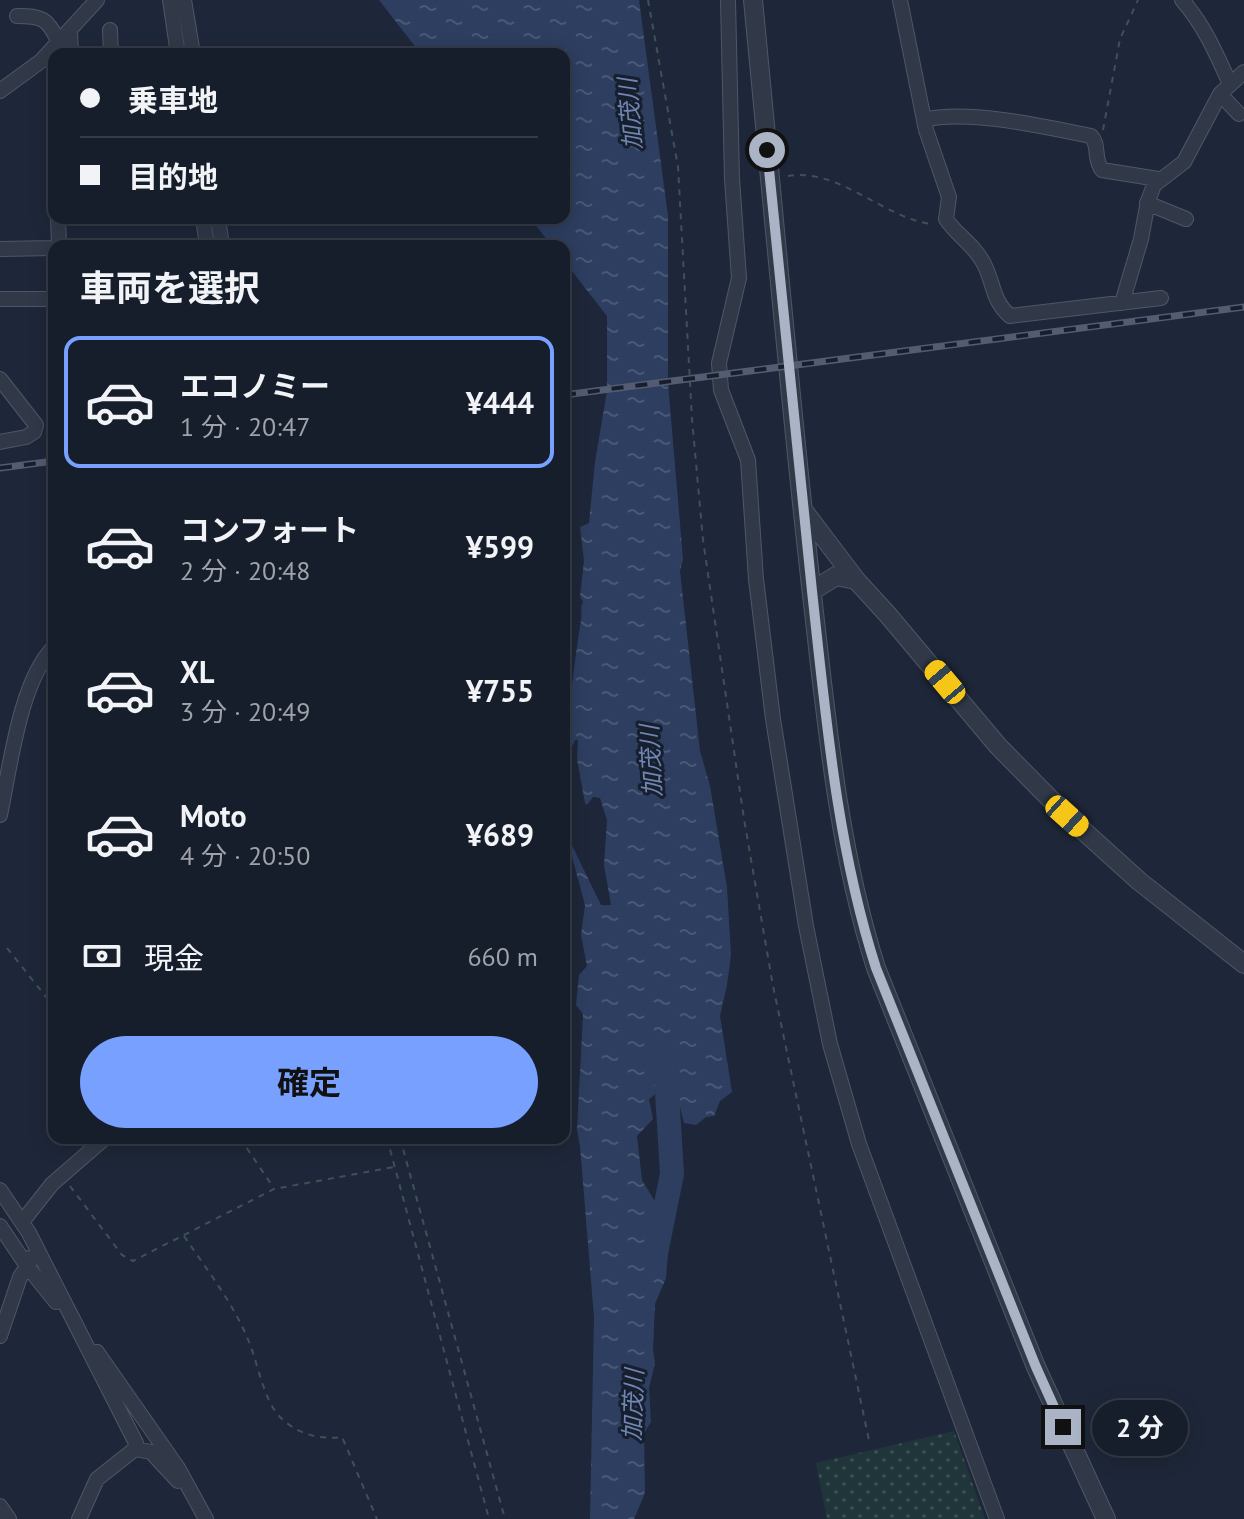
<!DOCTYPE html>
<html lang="ja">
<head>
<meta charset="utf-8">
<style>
  :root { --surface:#161d2b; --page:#232a37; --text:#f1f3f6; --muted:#9ea2a9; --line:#353b47; --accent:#78a0ff }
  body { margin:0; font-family:"PT Sans","Noto Sans JP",sans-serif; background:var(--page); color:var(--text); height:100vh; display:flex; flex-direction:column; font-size:30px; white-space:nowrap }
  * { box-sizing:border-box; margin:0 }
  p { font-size:26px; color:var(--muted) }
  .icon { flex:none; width:44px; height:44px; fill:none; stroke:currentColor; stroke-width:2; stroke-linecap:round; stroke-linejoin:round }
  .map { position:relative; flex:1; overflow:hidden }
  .details { position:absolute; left:48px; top:240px; width:522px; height:904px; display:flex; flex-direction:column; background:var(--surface); border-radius:16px; box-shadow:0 4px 20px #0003,0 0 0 2px var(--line) }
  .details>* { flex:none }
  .hud { position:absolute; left:48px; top:48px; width:522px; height:176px; border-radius:16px; box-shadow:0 4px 20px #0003,0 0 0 2px var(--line); display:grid; align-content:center; height:176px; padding:0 32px; background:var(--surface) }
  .end { position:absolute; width:36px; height:36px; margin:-18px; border:10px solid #abb3c6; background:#111; box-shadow:0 0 0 4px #111 }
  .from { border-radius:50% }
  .bubble { position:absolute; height:56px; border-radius:28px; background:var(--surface); box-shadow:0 4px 20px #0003,0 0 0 2px var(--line); font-size:26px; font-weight:700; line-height:56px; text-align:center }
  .car { position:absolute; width:24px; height:48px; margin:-24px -12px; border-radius:10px; box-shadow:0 0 6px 2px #0007; background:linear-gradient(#f5c518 24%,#345 0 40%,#f5c518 0 76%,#345 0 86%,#f5c518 0) }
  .hud b { display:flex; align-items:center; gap:28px; height:76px; font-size:30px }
  .hud b+b { border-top:2px solid var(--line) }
  .hud i { width:20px; height:20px; background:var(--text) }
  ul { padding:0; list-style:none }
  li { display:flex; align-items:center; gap:24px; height:132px; margin:0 16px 12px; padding:0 16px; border:4px solid transparent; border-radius:16px }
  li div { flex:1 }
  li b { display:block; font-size:30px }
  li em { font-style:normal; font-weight:700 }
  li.active { border-color:var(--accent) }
  li>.icon { width:72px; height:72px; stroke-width:1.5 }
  h2 { padding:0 32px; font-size:36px; line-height:96px }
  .pay { display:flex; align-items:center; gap:20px; height:88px; padding:0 32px; font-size:30px }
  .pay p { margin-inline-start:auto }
  .action { display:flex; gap:16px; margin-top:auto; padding:16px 32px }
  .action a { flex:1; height:92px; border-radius:48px; background:var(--accent); color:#111; font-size:32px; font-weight:700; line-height:92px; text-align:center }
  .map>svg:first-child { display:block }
  .grass { fill:url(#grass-dots) }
  .water { fill:url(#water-ripples) }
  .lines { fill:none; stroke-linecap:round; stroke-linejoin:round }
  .river { stroke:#2d3e60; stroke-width:24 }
  .minor-casing { stroke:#4f5667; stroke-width:16 }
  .tertiary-casing { stroke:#4f5667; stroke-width:20 }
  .path { stroke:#3d5257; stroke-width:2; stroke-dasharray:6 6; stroke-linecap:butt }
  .minor { stroke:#313949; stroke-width:14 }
  .tertiary { stroke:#313949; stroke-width:18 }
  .rail-casing { stroke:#535c71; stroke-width:7 }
  .rail { stroke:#171e2d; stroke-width:4; stroke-dasharray:12; stroke-linecap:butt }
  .route { stroke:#abb3c6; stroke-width:10 }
  .labels { text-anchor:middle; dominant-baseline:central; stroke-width:6; stroke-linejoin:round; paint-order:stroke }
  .water-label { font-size:24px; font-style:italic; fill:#7086b2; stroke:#171e2d }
</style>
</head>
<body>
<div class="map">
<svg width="1244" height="1519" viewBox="0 0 1244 1519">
  <defs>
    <pattern id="grass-dots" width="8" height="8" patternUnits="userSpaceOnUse" patternTransform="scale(2)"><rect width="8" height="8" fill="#20353a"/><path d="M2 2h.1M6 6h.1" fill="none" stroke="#3e5055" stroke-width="1.8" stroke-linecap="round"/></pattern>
    <pattern id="water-ripples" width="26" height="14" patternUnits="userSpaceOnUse" patternTransform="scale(2)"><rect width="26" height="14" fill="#2d3e60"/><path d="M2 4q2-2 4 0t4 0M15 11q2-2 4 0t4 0" fill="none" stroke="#495875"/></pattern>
  </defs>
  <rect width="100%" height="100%" fill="#1e2739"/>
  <path class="grass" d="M 954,1431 L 985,1519 L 827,1519 L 816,1463 Z"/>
  <path class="water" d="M 379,0 L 639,0 L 668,216 L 668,383 L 683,559 L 680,571 L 700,751 L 710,786 L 727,887 L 731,955 L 727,985 L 720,1016 L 732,1092 L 720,1101 L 714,1116 L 706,1117 L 696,1125 L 684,1123 L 680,1107 L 674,1109 L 673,1095 L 659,1091 L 649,1099 L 653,1119 L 637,1136 L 642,1180 L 654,1200 L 668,1252 L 666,1278 L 655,1304 L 653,1350 L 655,1363 L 649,1388 L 651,1422 L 644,1433 L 645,1493 L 634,1519 L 590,1519 L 594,1317 L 580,1146 L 577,1130 L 583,1014 L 576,1005 L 579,975 L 587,966 L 581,935 L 585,905 L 565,831 L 601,905 L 611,905 L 604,865 L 607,820 L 600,798 L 593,797 L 587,805 L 585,803 L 577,759 L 578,740 L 575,740 L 570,751 L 567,749 C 569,707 574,663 581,620 C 582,613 580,608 583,602 L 580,596 L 584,561 L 580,527 L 589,523 L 595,462 L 607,391 L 607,316 L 564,261 L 564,246 L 552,246 L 530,218 L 564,218 L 564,54 L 421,54 Z"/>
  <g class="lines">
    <path class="river" d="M 655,1258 L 672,1174 L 665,1060"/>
    <g class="minor-casing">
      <path id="minor" d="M 170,0 L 178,54
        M 184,0 L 193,54
        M 728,0 L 732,179 L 739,278 L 719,363 L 721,390 L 748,460 L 756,579 L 773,719 L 806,926 L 830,1044 L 859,1144 L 997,1519
        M 900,0 L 926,130 L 949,197 L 946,219 C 955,234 974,244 984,264 C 994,283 992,301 1010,316 L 1161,298
        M 1182,0 C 1204,25 1216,53 1230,84
        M 17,16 C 42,16 48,18 59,43
        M 110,30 L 111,54
        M 70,31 L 71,54
        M 0,91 L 41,61 L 97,0
        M 1220,94 L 1239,114
        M 54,105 L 54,124
        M 924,120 C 967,109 1047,127 1091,136 C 1100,145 1093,158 1102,170 L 1158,179
        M 1147,203 L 1186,219
        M 58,218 L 59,246
        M 203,218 L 207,246
        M 218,218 L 222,246
        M 0,249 L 54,248
        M 0,299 L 54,299
        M 1122,303 L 1141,239 L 1148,201 L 1154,185 L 1184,162 L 1220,94 L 1244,72
        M 0,379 L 36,425 L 34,432 L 26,437 L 0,442
        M 0,815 C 10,768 20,680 54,647
        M 0,1190 L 29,1233 L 136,1443 L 135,1449 L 97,1479 L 79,1519
        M 22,1222 L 52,1184 L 105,1138
        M 0,1226 L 27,1266 L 56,1302
        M 0,1336 L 20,1277 L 30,1262 L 30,1258
        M 97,1352 L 178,1468 L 206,1519
        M 135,1449 L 151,1452 L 178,1481
        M 0,1506 L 9,1519"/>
    </g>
    <g class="tertiary-casing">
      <path id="tertiary" d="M 753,0 C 772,195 789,391 811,586 C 826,715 837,845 876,968 L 1036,1367 L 1106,1519
        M 803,510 L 856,580 L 888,615 L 998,746 L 1067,816 L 1139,881 L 1244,964
        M 812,591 L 836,576 L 856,580"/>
    </g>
    <path class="path" d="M 648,0 L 678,167 L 692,419 L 703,540 L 744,819 L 773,986 L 870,1445
      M 1103,130 L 1120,39 L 1138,0
      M 788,176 C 838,167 885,219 932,224
      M 7,948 L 54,1007
      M 240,1138 L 273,1187
      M 387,1138 L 489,1519
      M 400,1138 L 505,1519
      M 70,1186 L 122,1255 L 133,1261 L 274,1189 L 394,1167
      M 184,1236 C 207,1270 234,1304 249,1342 C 258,1364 264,1401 280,1417 C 297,1434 319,1440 342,1437 L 377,1519"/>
    <use href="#minor" class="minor"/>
    <use href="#tertiary" class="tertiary"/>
    <g class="rail-casing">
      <path id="rail" d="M 564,395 L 1244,307
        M 0,468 L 54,461"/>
    </g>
    <use href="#rail" class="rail"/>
  </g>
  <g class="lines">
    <path class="route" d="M 767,150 C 781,297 796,444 812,591 C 826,718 837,847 876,968 L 1036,1367 L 1063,1427"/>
  </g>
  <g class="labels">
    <g class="water-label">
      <text transform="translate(630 114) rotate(-95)">加茂川</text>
      <text transform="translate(651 761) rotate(-93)">加茂川</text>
      <text transform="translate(633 1405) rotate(-88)">加茂川</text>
    </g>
  </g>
</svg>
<i class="end from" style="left:767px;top:150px"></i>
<i class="end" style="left:1063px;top:1427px"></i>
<div class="bubble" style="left:1092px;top:1400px;width:96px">2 分</div>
<i class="car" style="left:945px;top:682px;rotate:320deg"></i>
<i class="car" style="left:1067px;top:816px;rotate:132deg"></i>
<div class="hud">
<b><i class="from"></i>乗車地</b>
<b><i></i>目的地</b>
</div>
<section class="details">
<h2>車両を選択</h2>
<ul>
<li class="active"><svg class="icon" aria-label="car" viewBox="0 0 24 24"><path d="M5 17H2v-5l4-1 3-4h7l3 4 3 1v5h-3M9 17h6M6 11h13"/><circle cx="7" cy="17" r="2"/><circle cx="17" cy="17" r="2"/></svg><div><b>エコノミー</b><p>1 分 · 20:47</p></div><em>¥444</em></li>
<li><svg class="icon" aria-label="car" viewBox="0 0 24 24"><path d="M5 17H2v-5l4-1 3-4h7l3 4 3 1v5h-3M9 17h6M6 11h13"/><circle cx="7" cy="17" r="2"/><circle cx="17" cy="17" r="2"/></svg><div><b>コンフォート</b><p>2 分 · 20:48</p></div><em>¥599</em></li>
<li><svg class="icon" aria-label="car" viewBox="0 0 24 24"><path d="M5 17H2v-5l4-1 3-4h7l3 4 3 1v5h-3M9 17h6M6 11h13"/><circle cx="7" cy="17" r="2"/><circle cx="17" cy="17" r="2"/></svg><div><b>XL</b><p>3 分 · 20:49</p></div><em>¥755</em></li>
<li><svg class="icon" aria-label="car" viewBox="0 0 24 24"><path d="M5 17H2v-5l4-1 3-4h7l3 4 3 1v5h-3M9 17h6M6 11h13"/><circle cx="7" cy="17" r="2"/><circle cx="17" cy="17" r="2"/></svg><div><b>Moto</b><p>4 分 · 20:50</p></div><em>¥689</em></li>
</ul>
<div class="pay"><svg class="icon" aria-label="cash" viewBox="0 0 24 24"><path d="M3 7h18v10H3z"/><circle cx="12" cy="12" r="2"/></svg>現金<p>660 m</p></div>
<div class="action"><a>確定</a></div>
</section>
</div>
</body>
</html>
